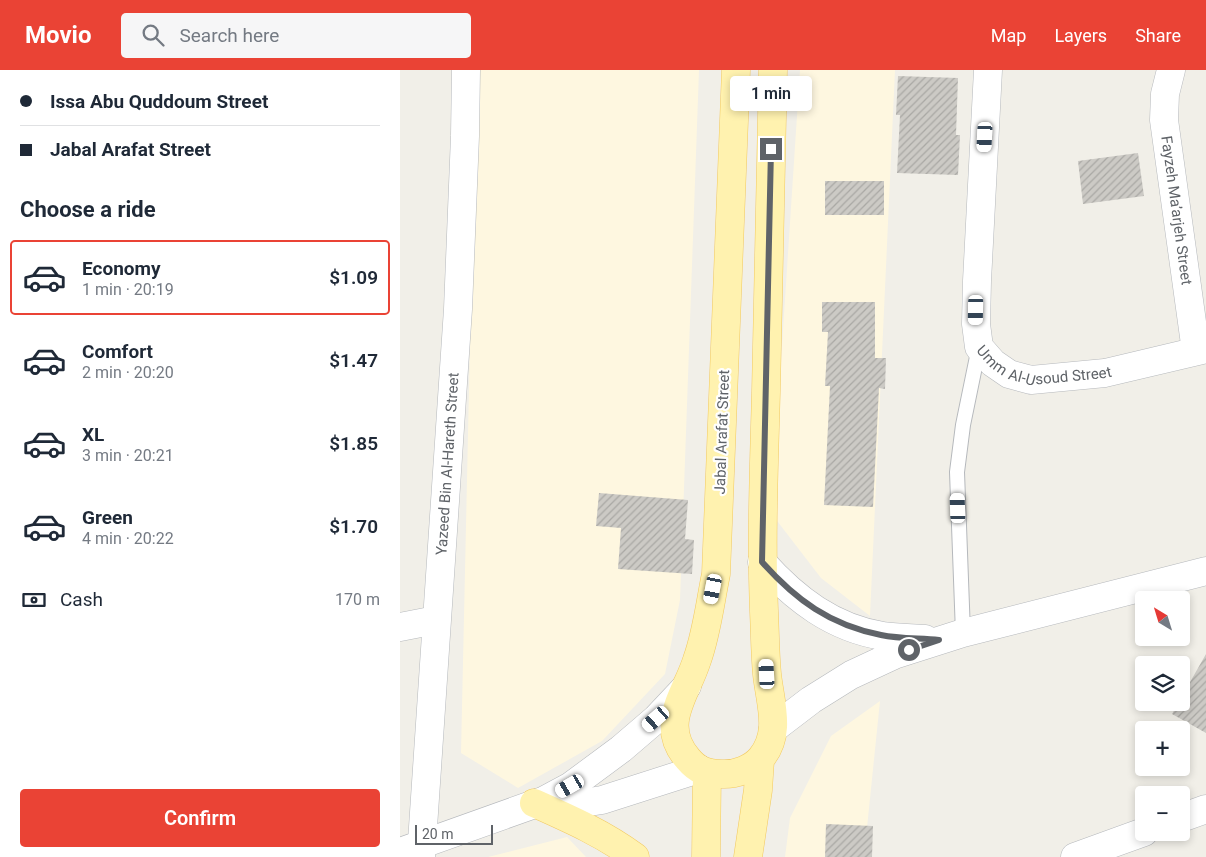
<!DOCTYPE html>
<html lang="en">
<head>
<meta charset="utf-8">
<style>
  :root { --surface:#fff; --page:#f6f6f7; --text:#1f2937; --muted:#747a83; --line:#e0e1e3; --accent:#ea4335 }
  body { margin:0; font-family:Roboto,sans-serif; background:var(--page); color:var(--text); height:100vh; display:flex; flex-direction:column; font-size:19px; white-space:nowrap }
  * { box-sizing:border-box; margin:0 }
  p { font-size:16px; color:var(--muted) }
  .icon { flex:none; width:28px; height:28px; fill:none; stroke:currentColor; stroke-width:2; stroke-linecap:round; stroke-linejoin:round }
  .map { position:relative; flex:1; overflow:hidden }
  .side { display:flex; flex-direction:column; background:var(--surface); width:400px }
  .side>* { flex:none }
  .hud { display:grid; align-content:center; height:110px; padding:0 20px; background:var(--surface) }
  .needle { width:32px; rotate:322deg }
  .fabs { position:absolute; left:735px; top:521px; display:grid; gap:10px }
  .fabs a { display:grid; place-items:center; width:55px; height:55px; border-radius:5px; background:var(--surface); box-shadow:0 2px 8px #0003; font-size:25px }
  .scale { position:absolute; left:15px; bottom:12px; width:78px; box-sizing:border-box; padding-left:5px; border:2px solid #5f6368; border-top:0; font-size:14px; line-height:18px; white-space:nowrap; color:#5f6368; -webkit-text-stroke:4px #fff; paint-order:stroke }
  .end { position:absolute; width:22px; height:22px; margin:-11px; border:6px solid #5f6368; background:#fff; box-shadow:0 0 0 2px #fff }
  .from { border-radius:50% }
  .bubble { position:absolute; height:35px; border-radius:5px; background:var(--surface); box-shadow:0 2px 8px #0003; font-size:16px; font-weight:600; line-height:35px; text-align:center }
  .car { position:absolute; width:15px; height:30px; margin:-15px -8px; border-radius:6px; box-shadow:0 0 4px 1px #0007; background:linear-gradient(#fff 24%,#345 0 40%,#fff 0 76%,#345 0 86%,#fff 0) }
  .hud b { display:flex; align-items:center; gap:18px; height:48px; font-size:19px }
  .hud b+b { border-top:1px solid var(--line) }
  .hud i { width:12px; height:12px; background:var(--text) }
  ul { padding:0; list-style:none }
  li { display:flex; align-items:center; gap:15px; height:75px; margin:0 10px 8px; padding:0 10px; border:2px solid transparent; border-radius:5px }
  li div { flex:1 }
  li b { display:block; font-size:19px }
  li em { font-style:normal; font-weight:600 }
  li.active { border-color:var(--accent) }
  li>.icon { width:45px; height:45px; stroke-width:1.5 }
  h2 { padding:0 20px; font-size:22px; line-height:60px }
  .pay { display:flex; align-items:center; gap:12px; height:55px; padding:0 20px; font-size:19px }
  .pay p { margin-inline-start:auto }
  .button { display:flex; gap:10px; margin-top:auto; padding:10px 20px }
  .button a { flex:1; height:58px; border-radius:5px; background:var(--accent); color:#fff; font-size:20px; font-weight:600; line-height:58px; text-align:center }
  header { display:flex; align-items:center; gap:30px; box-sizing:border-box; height:70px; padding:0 25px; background:var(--accent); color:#fff }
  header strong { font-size:24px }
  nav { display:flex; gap:28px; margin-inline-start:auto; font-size:18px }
  .search { width:350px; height:45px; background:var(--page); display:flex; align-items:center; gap:12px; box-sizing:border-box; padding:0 18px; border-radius:5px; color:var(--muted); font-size:19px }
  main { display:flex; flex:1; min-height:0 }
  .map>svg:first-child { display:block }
  .commercial { fill:#fef7e0 }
  .building { fill:url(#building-hatch) }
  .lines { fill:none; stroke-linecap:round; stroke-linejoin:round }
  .service-casing { stroke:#b5b8bc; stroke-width:16 }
  .minor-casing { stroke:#b5b8bc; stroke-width:29 }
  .tertiary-casing { stroke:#b5b8bc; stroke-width:29 }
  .primary-casing { stroke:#f2c960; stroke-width:29 }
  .service { stroke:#fff; stroke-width:14 }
  .minor { stroke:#fff; stroke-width:28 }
  .tertiary { stroke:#fff; stroke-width:28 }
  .primary { stroke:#fff2af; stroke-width:28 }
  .route { stroke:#5f6368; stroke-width:6 }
  .labels { text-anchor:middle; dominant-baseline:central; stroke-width:4.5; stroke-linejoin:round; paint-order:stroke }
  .street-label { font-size:15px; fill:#5f6368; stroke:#fff }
</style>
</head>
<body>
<header>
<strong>Movio</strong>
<div class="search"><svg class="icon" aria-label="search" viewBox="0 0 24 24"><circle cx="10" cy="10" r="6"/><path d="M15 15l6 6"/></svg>Search here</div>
<nav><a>Map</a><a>Layers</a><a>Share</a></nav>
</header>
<main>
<section class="side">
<div class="hud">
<b><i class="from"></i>Issa Abu Quddoum Street</b>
<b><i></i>Jabal Arafat Street</b>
</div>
<h2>Choose a ride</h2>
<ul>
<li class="active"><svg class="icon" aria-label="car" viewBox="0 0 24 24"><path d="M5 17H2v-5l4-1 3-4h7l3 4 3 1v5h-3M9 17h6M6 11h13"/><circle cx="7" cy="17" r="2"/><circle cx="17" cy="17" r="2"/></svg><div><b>Economy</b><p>1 min · 20:19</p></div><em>$1.09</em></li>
<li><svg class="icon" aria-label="car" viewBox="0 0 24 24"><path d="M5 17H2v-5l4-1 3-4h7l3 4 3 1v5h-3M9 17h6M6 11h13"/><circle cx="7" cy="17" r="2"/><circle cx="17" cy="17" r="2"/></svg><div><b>Comfort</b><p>2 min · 20:20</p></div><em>$1.47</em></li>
<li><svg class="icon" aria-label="car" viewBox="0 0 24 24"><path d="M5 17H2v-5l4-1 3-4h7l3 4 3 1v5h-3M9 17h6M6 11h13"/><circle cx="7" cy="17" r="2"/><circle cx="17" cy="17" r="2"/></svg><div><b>XL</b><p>3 min · 20:21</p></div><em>$1.85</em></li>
<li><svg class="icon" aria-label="car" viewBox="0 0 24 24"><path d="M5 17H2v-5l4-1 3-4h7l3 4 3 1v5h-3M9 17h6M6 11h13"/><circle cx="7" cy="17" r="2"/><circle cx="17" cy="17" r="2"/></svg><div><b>Green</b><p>4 min · 20:22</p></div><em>$1.70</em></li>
</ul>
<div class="pay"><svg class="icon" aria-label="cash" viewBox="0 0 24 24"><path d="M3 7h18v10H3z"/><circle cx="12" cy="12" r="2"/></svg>Cash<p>170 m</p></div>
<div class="button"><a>Confirm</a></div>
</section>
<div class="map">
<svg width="806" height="787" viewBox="0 0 806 787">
  <defs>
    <pattern id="building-hatch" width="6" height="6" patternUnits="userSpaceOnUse" patternTransform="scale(1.25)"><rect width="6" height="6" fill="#cccac5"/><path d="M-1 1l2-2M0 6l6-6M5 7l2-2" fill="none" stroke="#a9a8a4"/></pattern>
  </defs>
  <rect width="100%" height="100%" fill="#f1efe8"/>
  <path class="commercial" d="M 76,0 L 299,0 L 280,530 L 265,604 L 202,671 L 118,718 L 61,683 Z
    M 400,0 L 495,0 L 470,546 L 421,508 L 371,443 Z
    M 480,631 L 464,787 L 385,787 L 390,748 L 431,666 Z
    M 167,767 L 186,787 L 88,787 Z"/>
  <path class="building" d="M 498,6 L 558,8 L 556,65 L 560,65 L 558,105 L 497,103 L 500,45 L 496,45 Z
    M 738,83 L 744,126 L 683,134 L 678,91 Z
    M 425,111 L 484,111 L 484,145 L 425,145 Z
    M 422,232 L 475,232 L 475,288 L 486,288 L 485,319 L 479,318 L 473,437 L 424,435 L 430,316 L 425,316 L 428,262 L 422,262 Z
    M 199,423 L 288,430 L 285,469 L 294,470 L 292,504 L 218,499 L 221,458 L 196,456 Z
    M 806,584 L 806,663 L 772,644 L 779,632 L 781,632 L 781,628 Z
    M 426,754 L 473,756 L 472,787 L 425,787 Z"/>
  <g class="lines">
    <g class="service-casing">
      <path id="service" d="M 563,563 L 557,402 L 563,355 L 579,277"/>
    </g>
    <g class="minor-casing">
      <g id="minor">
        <path id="s1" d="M 588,0 L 577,211 L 576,254 L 579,277 L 593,293 L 609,304 L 631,310 L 705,303 L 806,279"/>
        <path id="s2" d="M 771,0 L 765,24 L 764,50 L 796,281"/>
        <path d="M 0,557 L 36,550"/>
        <path d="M 144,731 L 189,732 L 202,730 L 299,699"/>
        <path d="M 781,748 L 806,739"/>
        <path d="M 0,782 L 143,731 L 171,716 L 221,679 L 256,649 L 287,616"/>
        <path id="s3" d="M 21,787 L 58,239 L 65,66 L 66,0"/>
        <path d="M 675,787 L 744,762"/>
      </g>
    </g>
    <g class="tertiary-casing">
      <path id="tertiary" d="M 362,492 C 395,529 433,558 483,566 C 497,568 511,568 525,569
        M 373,659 L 411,630 L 451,605 L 494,585 L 563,563 L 806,501"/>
    </g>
    <g class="primary-casing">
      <path id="primary" d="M 336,0 L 316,504 C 310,533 307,562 297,590 C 286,625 258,654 288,689 C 298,701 306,703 321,704 C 335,705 352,699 361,688 C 382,663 370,633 367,604 C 365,583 365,562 364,541 C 361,468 364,395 366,322 C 368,214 371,107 373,0
        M 134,733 C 170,749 204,764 235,787
        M 306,787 L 307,703
        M 348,787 L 358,720 L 360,690"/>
    </g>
    <use href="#service" class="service"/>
    <use href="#minor" class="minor"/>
    <use href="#tertiary" class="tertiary"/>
    <use href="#primary" class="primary"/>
  </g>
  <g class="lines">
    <path class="route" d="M 371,79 L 362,492 C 396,530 430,555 481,565 C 500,569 520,568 539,570 L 509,580"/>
  </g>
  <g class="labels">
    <g class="street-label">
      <text stroke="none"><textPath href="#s2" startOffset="142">Fayzeh Ma’arjeh Street</textPath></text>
      <text stroke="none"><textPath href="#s1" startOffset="350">Umm Al-Usoud Street</textPath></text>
      <text transform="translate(322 362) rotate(-88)">Jabal Arafat Street</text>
      <text stroke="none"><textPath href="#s3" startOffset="394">Yazeed Bin Al-Hareth Street</textPath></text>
    </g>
  </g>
</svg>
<div class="fabs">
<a><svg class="needle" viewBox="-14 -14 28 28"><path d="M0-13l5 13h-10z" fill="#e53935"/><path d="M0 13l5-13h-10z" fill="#747a83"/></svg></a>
<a><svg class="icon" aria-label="layers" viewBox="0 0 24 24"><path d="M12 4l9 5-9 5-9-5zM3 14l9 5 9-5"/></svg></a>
<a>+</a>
<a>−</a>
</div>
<div class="scale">20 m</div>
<i class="end from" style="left:509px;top:580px"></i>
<i class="end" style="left:371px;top:79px"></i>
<div class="bubble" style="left:330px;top:6px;width:82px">1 min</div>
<i class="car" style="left:585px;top:67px;rotate:183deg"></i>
<i class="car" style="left:576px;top:240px;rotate:181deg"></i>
<i class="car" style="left:558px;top:438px;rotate:358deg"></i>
<i class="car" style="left:313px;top:519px;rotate:191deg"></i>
<i class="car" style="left:367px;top:604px;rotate:357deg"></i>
<i class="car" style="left:256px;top:649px;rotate:229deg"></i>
<i class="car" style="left:170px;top:716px;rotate:240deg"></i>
</div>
</main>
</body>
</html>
